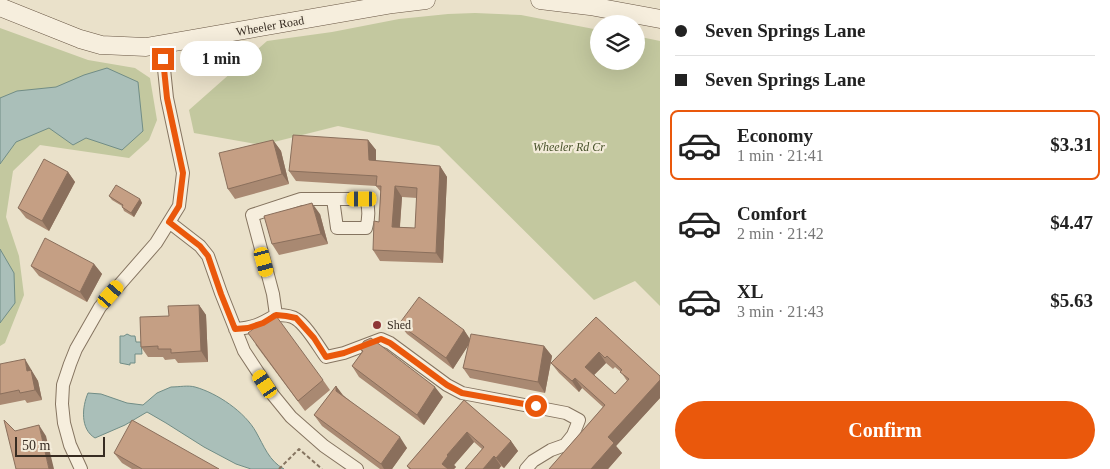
<!DOCTYPE html>
<html lang="en">
<head>
<meta charset="utf-8">
<style>
  :root { --surface:#fff; --page:#f2f2f2; --text:#222; --muted:#767676; --line:#e0e0e0; --accent:#ea580c }
  body { margin:0; font-family:"Times New Roman",serif; background:var(--page); color:var(--text); height:100vh; display:flex; flex-direction:column; font-size:19px; white-space:nowrap }
  * { box-sizing:border-box; margin:0 }
  p { font-size:16px; color:var(--muted) }
  .icon { flex:none; width:28px; height:28px; fill:none; stroke:currentColor; stroke-width:2; stroke-linecap:round; stroke-linejoin:round }
  .map { position:relative; flex:1; overflow:hidden }
  .drawer { display:flex; flex-direction:column; background:var(--surface); width:450px }
  .drawer>* { flex:none }
  .banner { display:grid; align-content:center; height:110px; padding:0 15px; background:var(--surface) }
  .fabs { position:absolute; left:590px; top:15px; display:grid; gap:10px }
  .fabs a { display:grid; place-items:center; width:55px; height:55px; border-radius:50%; background:var(--surface); box-shadow:0 5px 20px #0002; font-size:25px }
  .scale { position:absolute; left:15px; bottom:12px; width:90px; box-sizing:border-box; padding-left:5px; border:2px solid #372c22; border-top:0; font-size:14px; line-height:18px; white-space:nowrap; color:#372c22; -webkit-text-stroke:4px #f3ebd9; paint-order:stroke }
  .end { position:absolute; width:22px; height:22px; margin:-11px; border:6px solid #ea580c; background:#fff; box-shadow:0 0 0 2px #fff }
  .from { border-radius:50% }
  .bubble { position:absolute; height:35px; border-radius:18px; background:var(--surface); box-shadow:0 5px 20px #0002; font-size:16px; font-weight:800; line-height:35px; text-align:center }
  .car { position:absolute; width:15px; height:30px; margin:-15px -8px; border-radius:6px; box-shadow:0 0 4px 1px #0007; background:linear-gradient(#f5c518 24%,#345 0 40%,#f5c518 0 76%,#345 0 86%,#f5c518 0) }
  .banner b { display:flex; align-items:center; gap:18px; height:48px; font-size:19px }
  .banner b+b { border-top:1px solid var(--line) }
  .banner i { width:12px; height:12px; background:var(--text) }
  ul { padding:0; list-style:none }
  li { display:flex; align-items:center; gap:15px; height:70px; margin:0 10px 8px; padding:0 5px; border:2px solid transparent; border-radius:8px }
  li div { flex:1 }
  li b { display:block; font-size:19px }
  li em { font-style:normal; font-weight:800 }
  li.current { border-color:var(--accent) }
  li>.icon { width:45px; height:45px; stroke-width:1.5 }
  .primary-button { display:flex; gap:10px; margin-top:auto; padding:10px 15px }
  .primary-button a { flex:1; height:58px; border-radius:30px; background:var(--accent); color:#fff; font-size:20px; font-weight:800; line-height:58px; text-align:center }
  main { display:flex; flex:1; min-height:0 }
  .map>svg:first-child { display:block }
  .green { fill:#c3c89f }
  .water { fill:#aabfb9; stroke:#718d86 }
  .lines { fill:none; stroke-linecap:round; stroke-linejoin:round }
  .minor-casing { stroke:#857460; stroke-width:14 }
  .secondary-casing { stroke:#675543; stroke-width:19 }
  .path { stroke:#857460; stroke-width:2; stroke-dasharray:4 2.5; stroke-linecap:butt }
  .minor { stroke:#f6eedd; stroke-width:12 }
  .secondary { stroke:#f6eedd; stroke-width:18 }
  .wall { fill:#a98972; fill-rule:evenodd }
  .shaded-wall { fill:#8a6f5c }
  .building { fill:#c59f84; stroke:#8a6f5c; fill-rule:evenodd }
  .route { stroke:#ea580c; stroke-width:6 }
  .poi-dot { fill:#8e3637; stroke:#f3ebd9; stroke-width:2 }
  .labels { text-anchor:middle; dominant-baseline:central; stroke-width:4.5; stroke-linejoin:round; paint-order:stroke }
  .street-label { font-size:12px; fill:#372c22; stroke:#f3ebd9 }
  .park-label { font-size:12px; font-style:italic; fill:#48522b; stroke:#f3ebd9 }
  .poi-label { font-size:12px; fill:#372c22; stroke:#f3ebd9; text-anchor:start }
</style>
</head>
<body>
<main>
<div class="map">
<svg width="660" height="469" viewBox="0 0 660 469">
  <rect width="100%" height="100%" fill="#eae1ca"/>
  <path class="green" d="M 475,13 L 521,15 L 599,30 L 599,61 L 636,61 L 636,36 L 660,41 L 660,306 L 635,281 L 594,300 L 439,146 L 338,126 L 262,145 L 194,133 L 189,110 L 267,41 L 332,32 L 399,19 L 448,14 Z
    M 0,28 L 88,60 L 135,68 L 150,78 L 157,120 L 149,140 L 129,158 L 40,145 L 13,171 L 6,217 L 19,256 L 24,295 L 5,343 L 0,346 Z"/>
  <path class="water" d="M 107,68 L 138,82 L 143,131 L 122,150 L 86,138 L 73,145 L 49,128 L 16,142 L 0,164 L 0,98 L 17,91 L 56,87 L 84,75 Z
    M 0,249 L 14,273 L 15,303 L 0,323 Z
    M 127,334 L 131,336 L 135,336 L 136,342 L 141,342 L 142,354 L 135,354 L 135,363 L 130,363 L 130,365 L 120,363 L 120,336 L 124,336 Z
    M 171,387 C 179,387 188,385 195,387 C 217,393 245,412 256,432 C 264,446 269,461 284,469 L 251,469 L 236,464 L 204,447 L 166,423 L 147,412 L 125,425 L 95,438 C 80,429 82,407 88,393 L 101,394 L 127,403 L 143,405 L 157,393 Z"/>
  <g class="lines">
    <g class="minor-casing">
      <path id="minor" d="M 169,222 L 200,246 L 208,256 L 221,293 L 244,351 L 273,395 L 291,417 L 324,446 L 357,469
        M 276,315 C 282,315 291,315 296,319 C 307,326 318,346 326,357 L 344,353 L 381,339 L 390,343 L 447,385 L 462,393 L 566,413 L 579,420 L 573,435 L 565,445 L 551,450 L 533,461 L 526,469
        M 235,329 C 253,328 261,324 276,315 L 273,294 L 252,215 L 301,199 L 362,199 L 367,202 C 369,211 369,219 366,228 L 337,228 L 333,199
        M 81,469 L 70,445 L 64,423 L 62,404 L 63,385 L 70,364 L 76,349 L 100,307 L 156,243 L 179,206 L 183,173 L 167,98 L 163,59 L 156,46"/>
    </g>
    <g class="secondary-casing">
      <path id="secondary" d="M 540,0 L 590,6 L 660,19
        M 0,7 L 80,39 L 101,45 L 146,47 L 393,4 L 426,0"/>
    </g>
    <path class="path" d="M 279,469 L 299,449 L 322,469"/>
    <use href="#minor" class="minor"/>
    <use href="#secondary" class="secondary"/>
  </g>
  <path class="wall" d="M 273,140 L 281,151 L 289,184 L 235,199 L 228,189 Z
    M 368,140 L 376,150 L 376,161 L 440,166 L 447,177 L 443,263 L 380,261 L 373,250 L 379,222 L 381,192 L 376,186 L 296,181 L 289,171 ZM 402,197 L 417,198 L 415,228 L 400,227 Z
    M 68,172 L 75,182 L 49,231 L 26,218 L 18,208 Z
    M 109,196 L 140,199 L 142,203 L 134,217 L 124,211 L 122,206 L 112,200 Z
    M 320,214 L 328,244 L 279,255 L 272,244 Z
    M 94,264 L 102,274 L 87,302 L 39,276 L 31,266 Z
    M 199,305 L 206,315 L 208,362 L 178,363 L 175,359 L 165,360 L 163,357 L 148,357 L 141,347 L 169,316 Z
    M 596,317 L 660,376 L 660,398 L 616,446 L 622,453 L 608,469 L 549,469 L 603,407 L 582,388 L 579,392 L 559,373 L 551,363 ZM 606,363 L 613,369 L 615,367 L 621,372 L 627,381 L 615,394 L 594,375 Z
    M 399,324 L 464,330 L 470,339 L 544,346 L 552,356 L 545,393 L 470,378 L 463,368 L 469,344 L 453,369 L 407,334 Z
    M 255,344 L 323,380 L 330,390 L 305,411 Z
    M 359,348 L 443,397 L 424,425 L 359,377 L 352,366 L 362,352 Z
    M 0,364 L 32,370 L 32,372 L 38,381 L 42,400 L 27,403 L 25,400 L 0,405 Z
    M 336,386 L 343,395 L 407,448 L 392,469 L 380,469 L 322,426 L 314,415 Z
    M 464,400 L 511,441 L 518,451 L 504,468 L 501,466 L 499,469 L 465,469 L 482,449 L 474,442 L 454,465 L 456,467 L 454,469 L 409,469 L 407,466 Z
    M 114,453 L 219,469 L 132,469 L 122,463 Z"/>
  <path class="shaded-wall" d="M 273,140 L 281,151 L 289,184 L 282,174 Z
    M 368,140 L 376,150 L 376,171 L 369,160 Z
    M 440,166 L 447,177 L 443,263 L 436,253 Z
    M 68,172 L 75,182 L 49,231 L 42,221 Z
    M 395,186 L 402,197 L 399,237 L 392,227 Z
    M 140,199 L 142,203 L 134,217 L 131,213 Z
    M 312,203 L 320,214 L 328,244 L 321,234 Z
    M 94,264 L 102,274 L 87,302 L 80,292 Z
    M 199,305 L 206,315 L 208,362 L 201,351 Z
    M 464,330 L 471,341 L 453,369 L 446,358 Z
    M 544,346 L 552,356 L 545,393 L 538,382 Z
    M 599,352 L 606,363 L 592,377 L 585,367 Z
    M 25,359 L 38,381 L 42,400 L 35,390 L 27,371 Z
    M 575,378 L 582,388 L 579,392 L 572,381 Z
    M 660,380 L 660,398 L 616,446 L 622,453 L 608,469 L 591,469 L 608,437 Z
    M 336,386 L 344,397 L 336,391 Z
    M 435,387 L 443,397 L 424,425 L 417,415 Z
    M 39,425 L 46,436 L 54,469 L 49,469 Z
    M 467,432 L 474,442 L 454,465 L 456,467 L 454,469 L 446,469 L 442,464 L 447,455 Z
    M 400,437 L 407,448 L 392,469 L 384,469 L 381,464 Z
    M 511,441 L 518,451 L 504,468 L 496,458 Z
    M 494,456 L 501,466 L 499,469 L 483,469 Z"/>
  <path class="building" d="M 293,135 L 368,140 L 369,160 L 440,166 L 436,253 L 373,250 L 374,221 L 379,222 L 381,186 L 376,186 L 377,176 L 289,171 ZM 395,186 L 417,188 L 415,228 L 392,227 Z
    M 273,140 L 282,174 L 228,189 L 219,153 Z
    M 44,159 L 68,172 L 42,221 L 18,208 Z
    M 116,185 L 140,199 L 131,213 L 122,207 L 123,205 L 109,196 Z
    M 312,203 L 321,234 L 272,244 L 264,216 Z
    M 45,238 L 94,264 L 80,292 L 31,266 Z
    M 419,297 L 464,330 L 446,358 L 399,324 Z
    M 199,305 L 201,351 L 171,353 L 171,349 L 158,349 L 158,346 L 141,347 L 140,317 L 169,316 L 168,306 Z
    M 274,313 L 323,380 L 298,401 L 248,333 Z
    M 596,317 L 660,376 L 660,380 L 608,437 L 614,443 L 591,469 L 549,469 L 605,405 L 575,378 L 572,381 L 551,363 ZM 599,352 L 605,358 L 607,356 L 622,370 L 620,372 L 629,379 L 615,394 L 585,367 Z
    M 471,334 L 544,346 L 538,382 L 463,368 Z
    M 371,338 L 435,387 L 417,415 L 352,366 L 363,351 L 359,348 L 364,341 Z
    M 25,359 L 27,371 L 31,370 L 35,390 L 20,393 L 19,390 L 0,394 L 0,364 Z
    M 336,386 L 336,391 L 400,437 L 381,464 L 314,415 Z
    M 464,400 L 511,441 L 496,458 L 494,456 L 483,469 L 465,469 L 484,447 L 467,432 L 447,455 L 448,456 L 442,464 L 448,469 L 411,469 L 407,466 Z
    M 4,420 L 15,431 L 39,425 L 49,469 L 16,469 Z
    M 132,420 L 219,469 L 142,469 L 114,453 Z"/>
  <g class="lines">
    <path class="route" d="M 163,59 L 167,98 L 183,173 L 179,206 L 169,222 L 200,246 L 208,256 L 221,294 L 235,329 L 248,328 L 263,323 L 276,315 L 286,316 L 296,318 L 314,338 L 326,357 L 344,353 L 381,339 L 390,343 L 447,385 L 462,393 L 536,406"/>
  </g>
  <circle class="poi-dot" cx="377" cy="325" r="5"/>
  <g class="labels">
    <g class="street-label">
      <text transform="translate(270 26) rotate(-10)">Wheeler Road</text>
    </g>
    <g class="park-label">
      <text x="569" y="147">Wheeler Rd Cr</text>
    </g>
    <g class="poi-label">
      <text x="387" y="325">Shed</text>
    </g>
  </g>
</svg>
<div class="fabs">
<a><svg class="icon" aria-label="layers" viewBox="0 0 24 24"><path d="M12 4l9 5-9 5-9-5zM3 14l9 5 9-5"/></svg></a>
</div>
<div class="scale">50 m</div>
<i class="end from" style="left:536px;top:406px"></i>
<i class="end" style="left:163px;top:59px"></i>
<div class="bubble" style="left:180px;top:41px;width:82px">1 min</div>
<i class="car" style="left:362px;top:199px;rotate:270deg"></i>
<i class="car" style="left:264px;top:262px;rotate:165deg"></i>
<i class="car" style="left:111px;top:294px;rotate:41deg"></i>
<i class="car" style="left:265px;top:384px;rotate:326deg"></i>
</div>
<section class="drawer">
<div class="banner">
<b><i class="from"></i>Seven Springs Lane</b>
<b><i></i>Seven Springs Lane</b>
</div>
<ul>
<li class="current"><svg class="icon" aria-label="car" viewBox="0 0 24 24"><path d="M5 17H2v-5l4-1 3-4h7l3 4 3 1v5h-3M9 17h6M6 11h13"/><circle cx="7" cy="17" r="2"/><circle cx="17" cy="17" r="2"/></svg><div><b>Economy</b><p>1 min · 21:41</p></div><em>$3.31</em></li>
<li><svg class="icon" aria-label="car" viewBox="0 0 24 24"><path d="M5 17H2v-5l4-1 3-4h7l3 4 3 1v5h-3M9 17h6M6 11h13"/><circle cx="7" cy="17" r="2"/><circle cx="17" cy="17" r="2"/></svg><div><b>Comfort</b><p>2 min · 21:42</p></div><em>$4.47</em></li>
<li><svg class="icon" aria-label="car" viewBox="0 0 24 24"><path d="M5 17H2v-5l4-1 3-4h7l3 4 3 1v5h-3M9 17h6M6 11h13"/><circle cx="7" cy="17" r="2"/><circle cx="17" cy="17" r="2"/></svg><div><b>XL</b><p>3 min · 21:43</p></div><em>$5.63</em></li>
</ul>
<div class="primary-button"><a>Confirm</a></div>
</section>
</main>
</body>
</html>
